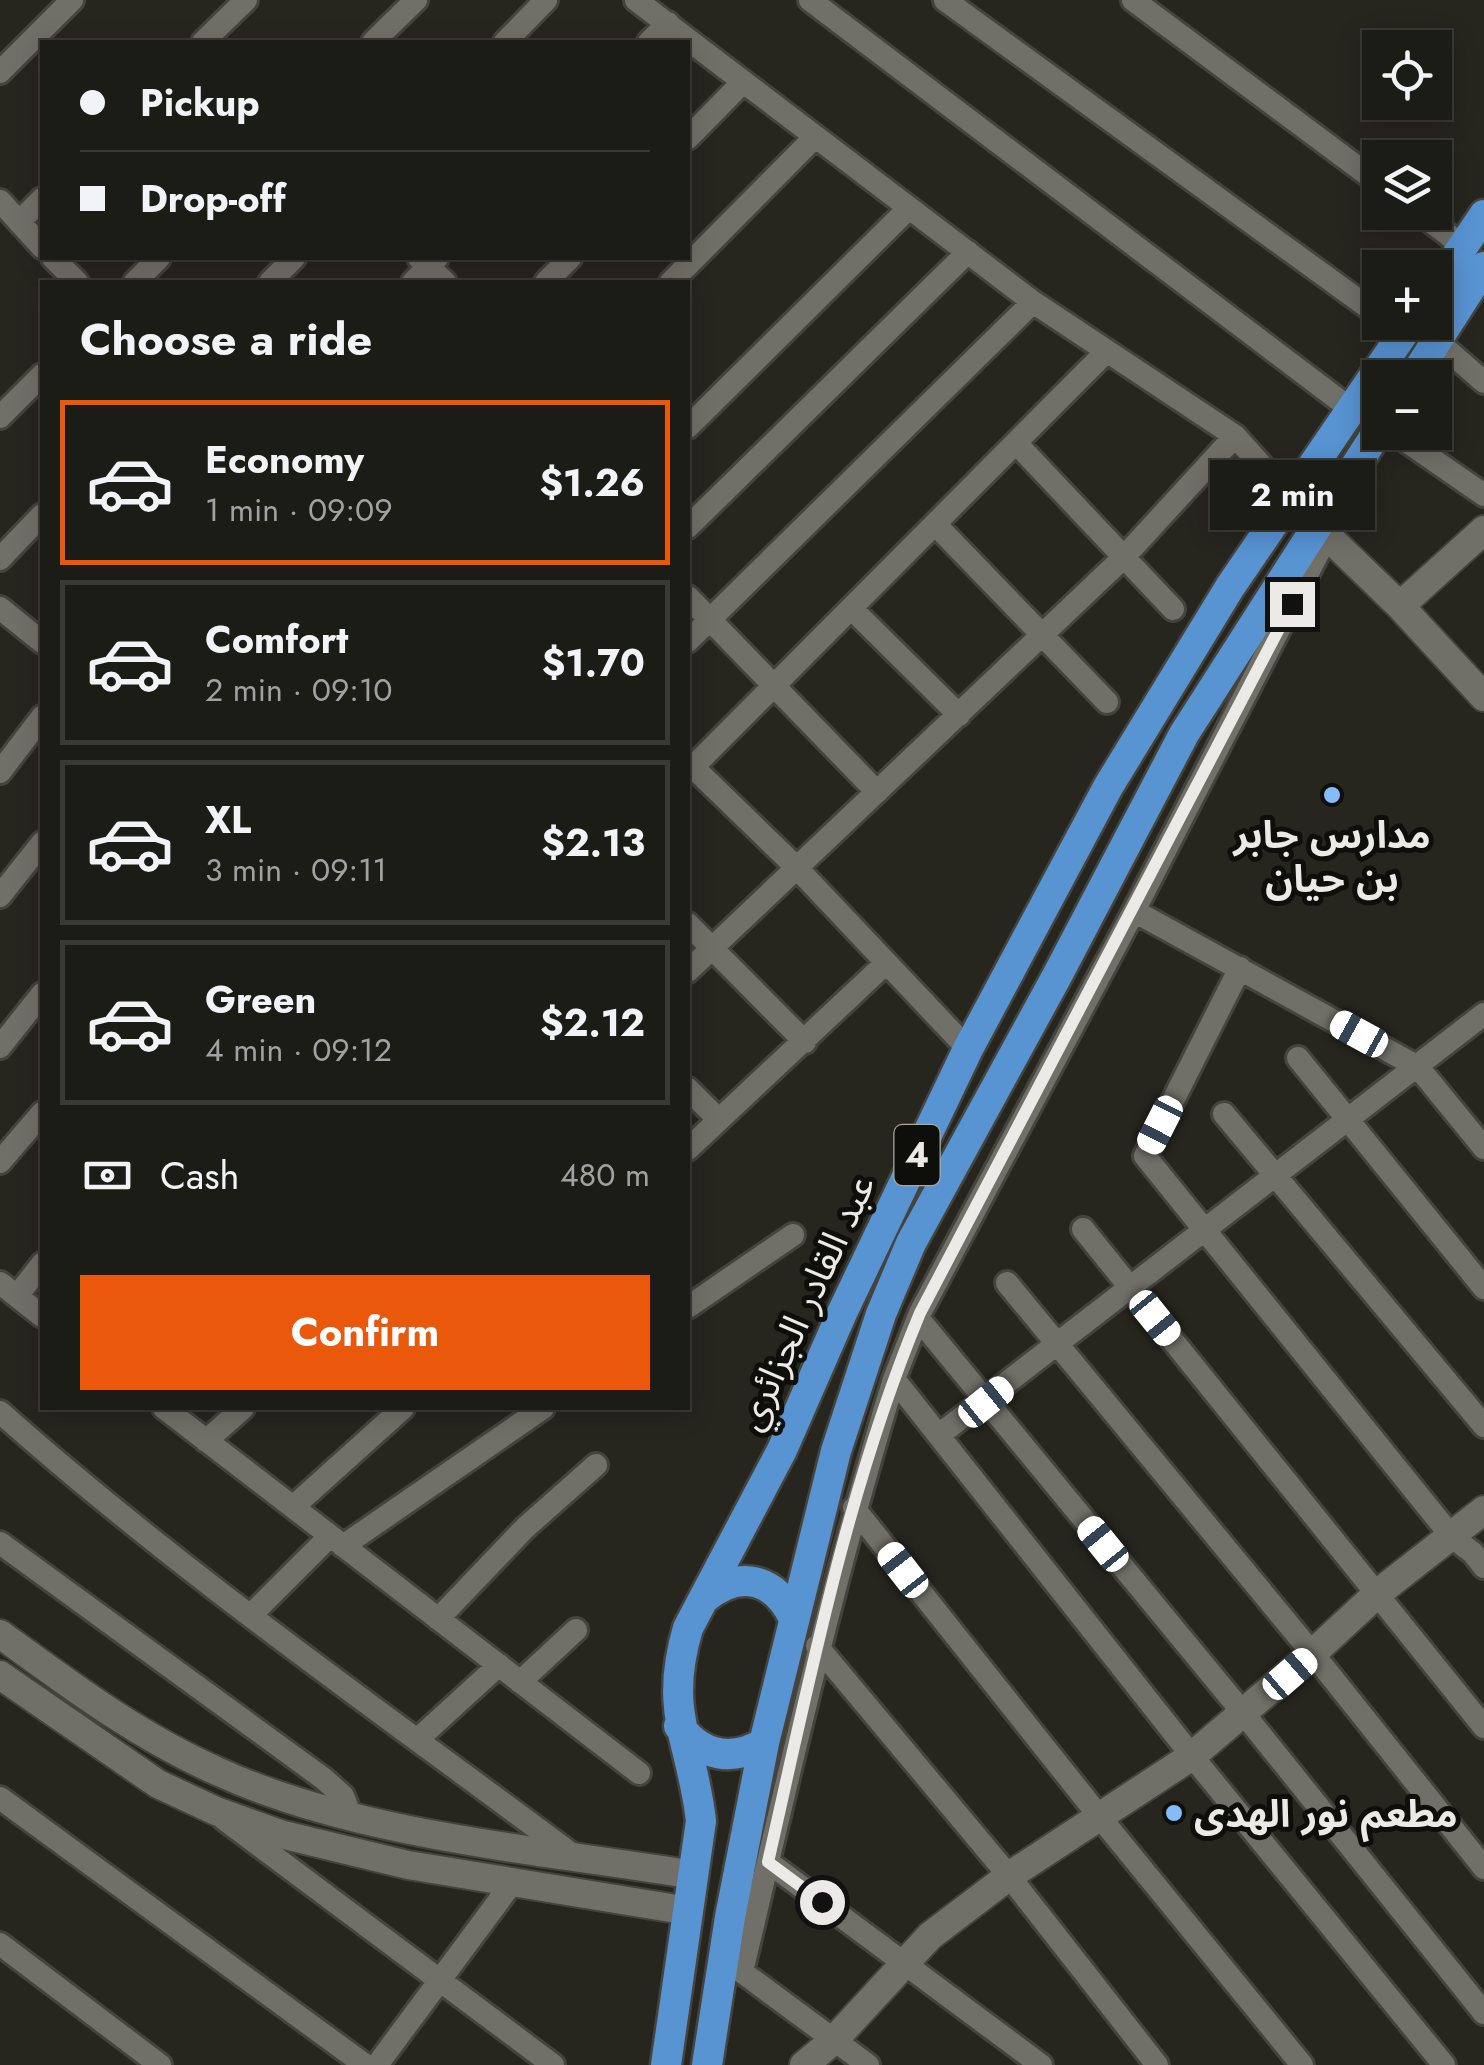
<!DOCTYPE html>
<html lang="en">
<head>
<meta charset="utf-8">
<style>
  :root { --surface:#1c1c16; --page:#25251f; --text:#f1f3f6; --muted:#a0a1a1; --line:#3a3a35; --accent:#ea580c }
  body { margin:0; font-family:Jost,"Noto Sans Arabic",sans-serif; background:var(--page); color:var(--text); height:100vh; display:flex; flex-direction:column; font-size:38px; white-space:nowrap }
  * { box-sizing:border-box; margin:0 }
  p { font-size:32px; color:var(--muted) }
  .icon { flex:none; width:55px; height:55px; fill:none; stroke:currentColor; stroke-width:2; stroke-linecap:round; stroke-linejoin:round }
  .map { position:relative; flex:1; overflow:hidden }
  .panel { position:absolute; left:40px; top:280px; width:650px; height:1130px; display:flex; flex-direction:column; background:var(--surface); border-radius:0px; box-shadow:0 5px 25px #0003,0 0 0 2px var(--line) }
  .panel>* { flex:none }
  .banner { position:absolute; left:40px; top:40px; width:650px; height:220px; border-radius:0px; box-shadow:0 5px 25px #0003,0 0 0 2px var(--line); display:grid; align-content:center; height:220px; padding:0 40px; background:var(--surface) }
  .fabs { position:absolute; left:1362px; top:30px; display:grid; gap:20px }
  .fabs a { display:grid; place-items:center; width:90px; height:90px; border-radius:0px; background:var(--surface); box-shadow:0 5px 25px #0003,0 0 0 2px var(--line); font-size:50px }
  .end { position:absolute; width:45px; height:45px; margin:-22px; border:12px solid #ebeae6; background:#111; box-shadow:0 0 0 5px #111 }
  .from { border-radius:50% }
  .bubble { position:absolute; height:70px; border-radius:0px; background:var(--surface); box-shadow:0 5px 25px #0003,0 0 0 2px var(--line); font-size:32px; font-weight:700; line-height:70px; text-align:center }
  .car { position:absolute; width:30px; height:60px; margin:-30px -15px; border-radius:12px; box-shadow:0 0 8px 2px #0007; background:linear-gradient(#fff 24%,#345 0 40%,#fff 0 76%,#345 0 86%,#fff 0) }
  .banner b { display:flex; align-items:center; gap:35px; height:95px; font-size:38px }
  .banner b+b { border-top:2px solid var(--line) }
  .banner i { width:25px; height:25px; background:var(--text) }
  ul { padding:0; list-style:none }
  li { display:flex; align-items:center; gap:30px; height:165px; margin:0 20px 15px; padding:0 20px; border:5px solid var(--line); border-radius:0px }
  li div { flex:1 }
  li b { display:block; font-size:38px }
  li em { font-style:normal; font-weight:700 }
  li.selected { border-color:var(--accent) }
  li>.icon { width:90px; height:90px; stroke-width:1.5 }
  h2 { padding:0 40px; font-size:45px; line-height:120px }
  .pay { display:flex; align-items:center; gap:25px; height:110px; padding:0 40px; font-size:38px }
  .pay p { margin-inline-start:auto }
  .cta { display:flex; gap:20px; margin-top:auto; padding:20px 40px }
  .cta a { flex:1; height:115px; border-radius:0px; background:var(--accent); color:#fff; font-size:40px; font-weight:700; line-height:115px; text-align:center }
  .map>svg:first-child { display:block }
  .lines { fill:none; stroke-linecap:round; stroke-linejoin:round }
  .minor-casing { stroke:#44433d; stroke-width:28 }
  .tertiary-casing { stroke:#44433d; stroke-width:32 }
  .trunk-casing { stroke:#44433d; stroke-width:35 }
  .minor { stroke:#717068; stroke-width:22 }
  .tertiary { stroke:#717068; stroke-width:28 }
  .trunk { stroke:#5893d2; stroke-width:30 }
  .route { stroke:#ebeae6; stroke-width:12 }
  .poi-dot { fill:#84bcfb; stroke:#0e0e0b; stroke-width:4 }
  .labels { text-anchor:middle; dominant-baseline:central; stroke-width:10; stroke-linejoin:round; paint-order:stroke }
  .shield { fill:#0e0e0b; stroke:#a9a8a4; stroke-width:2.5 }
  .shield-label { font-size:35px; font-weight:bold; fill:#ebeae6 }
  .poi-label { font-size:38px; font-weight:bold; fill:#ebeae6; stroke:#0e0e0b }
  .street-label { font-size:38px; fill:#ebeae6; stroke:#0e0e0b }
</style>
</head>
<body>
<div class="map">
<svg width="1484" height="2065" viewBox="0 0 1484 2065">
  <rect width="100%" height="100%" fill="#26251e"/>
  <g class="lines">
    <g class="minor-casing">
      <path id="minor" d="M 636,0 L 1033,302 L 1235,436 L 1292,499
        M 810,0 L 1352,410
        M 945,0 L 1380,316
        M 1133,0 L 1380,184
        M 203,42 L 246,0
        M 373,42 L 416,0
        M 505,42 L 546,0
        M 649,42 L 668,23
        M 0,72 L 72,0
        M 688,138 L 743,82
        M 0,201 L 42,247
        M 1418,212 L 1463,246
        M 19,222 L 42,199
        M 53,258 L 77,282
        M 419,258 L 445,282
        M 135,282 L 159,258
        M 270,282 L 294,258
        M 413,282 L 437,258
        M 546,282 L 570,258
        M 671,282 L 815,137
        M 1437,341 L 1484,382
        M 0,417 L 42,375
        M 688,427 L 909,208
        M 1393,432 L 1484,495
        M 1016,443 L 1173,609
        M 935,524 L 1107,702
        M 688,527 L 968,252
        M 1327,536 L 1134,911 L 1418,1067 L 1484,1148
        M 0,559 L 42,515
        M 688,597 L 877,792
        M 0,608 L 42,642
        M 851,608 L 959,715
        M 688,641 L 1033,302
        M 693,767 L 796,867 L 968,1049
        M 0,772 L 42,717
        M 688,772 L 1107,351
        M 0,896 L 42,843
        M 1134,911 L 920,1313 L 894,1379 L 1192,1756 L 1444,2065
        M 688,924 L 805,1042
        M 1240,968 L 1145,1156 L 1452,1537 L 1473,1553 L 1484,1567
        M 688,971 L 1124,557 L 1235,436
        M 0,1047 L 42,994
        M 1298,1058 L 1484,1288
        M 688,1089 L 719,1120
        M 1224,1114 L 1484,1426
        M 688,1149 L 885,964
        M 0,1162 L 42,1113
        M 1083,1229 L 1484,1727
        M 0,1283 L 42,1316
        M 1007,1283 L 1322,1665 L 1484,1868
        M 17,1296 L 42,1264
        M 688,1307 L 793,1235
        M 918,1318 L 1244,1714 L 1484,2013
        M 164,1408 L 639,1773
        M 0,1412 C 181,1573 380,1711 574,1856
        M 939,1435 L 1484,1014
        M 206,1441 L 243,1408
        M 293,1507 L 403,1408
        M 854,1508 L 1099,1816 L 1302,2065
        M 0,1543 L 324,1779 L 343,1796 L 351,1816
        M 343,1546 L 543,1408
        M 251,1615 L 330,1536
        M 438,1619 L 525,1528 L 596,1465
        M 817,1646 L 1009,1876 L 1157,2065
        M 520,1682 L 576,1630
        M 418,1739 L 499,1665
        M 0,1798 L 365,2065
        M 224,1819 L 553,2065
        M 768,1862 L 1041,2065
        M 0,1944 L 160,2065
        M 377,2065 L 512,1883
        M 868,2065 L 742,1972 C 789,1773 834,1575 894,1379"/>
    </g>
    <g class="tertiary-casing">
      <path id="tertiary" d="M 1316,525 L 1400,606 L 1484,697
        M 1400,606 L 1484,530
        M 0,1634 C 70,1685 139,1737 219,1772 C 359,1836 542,1850 694,1875
        M 0,1675 L 158,1784 L 216,1811 L 280,1834 L 408,1865 L 689,1911
        M 804,2065 L 834,2040 L 930,1936 L 1009,1876 L 1192,1756 L 1312,1654 L 1378,1593 L 1484,1510"/>
    </g>
    <g class="trunk-casing">
      <path id="trunk" d="M 1435,288 L 1484,215
        M 1413,378 L 1484,267
        M 705,1598 C 740,1569 775,1578 794,1619
        M 679,1726 C 702,1757 732,1762 764,1743
        M 666,2065 L 701,1821 C 692,1741 663,1713 688,1628 L 782,1450 L 842,1313 L 968,1049 L 1108,787 L 1230,587 L 1411,322
        M 707,2065 L 730,1917 L 764,1743 L 836,1451 L 881,1314 L 911,1243 L 1057,976 L 1184,734 L 1380,428"/>
    </g>
    <use href="#minor" class="minor"/>
    <use href="#tertiary" class="tertiary"/>
    <use href="#trunk" class="trunk"/>
  </g>
  <g class="lines">
    <path class="route" d="M 822,1902 L 768,1862 C 810,1678 847,1488 920,1313 L 1292,604"/>
  </g>
  <g class="poi-dot">
    <circle cx="1332" cy="795" r="10"/>
    <circle cx="1174" cy="1813" r="10"/>
  </g>
  <g class="labels">
    <rect class="shield" x="894.5" y="1125" width="45" height="60" rx="8"/>
    <g class="shield-label">
      <text x="917" y="1155">4</text>
    </g>
    <g class="poi-label">
      <text x="1332" y="834">مدارس جابر<tspan x="1332" dy="44">بن حيان</tspan></text>
      <text x="1194" y="1813" text-anchor="start">مطعم نور الهدى</text>
    </g>
    <g class="street-label">
      <text transform="translate(805 1302) rotate(-65)">عبد القادر الجزائري</text>
    </g>
  </g>
</svg>
<div class="fabs">
<a><svg class="icon" aria-label="locate" viewBox="0 0 24 24"><circle cx="12" cy="12" r="6"/><path d="M12 2v4M12 18v4M2 12h4M18 12h4"/></svg></a>
<a><svg class="icon" aria-label="layers" viewBox="0 0 24 24"><path d="M12 4l9 5-9 5-9-5zM3 14l9 5 9-5"/></svg></a>
<a>+</a>
<a>−</a>
</div>
<i class="end from" style="left:822px;top:1902px"></i>
<i class="end" style="left:1292px;top:604px"></i>
<div class="bubble" style="left:1210px;top:460px;width:165px">2 min</div>
<i class="car" style="left:1359px;top:1034px;rotate:299deg"></i>
<i class="car" style="left:1160px;top:1125px;rotate:207deg"></i>
<i class="car" style="left:1155px;top:1318px;rotate:141deg"></i>
<i class="car" style="left:986px;top:1402px;rotate:51deg"></i>
<i class="car" style="left:1103px;top:1544px;rotate:321deg"></i>
<i class="car" style="left:903px;top:1570px;rotate:322deg"></i>
<i class="car" style="left:1290px;top:1674px;rotate:49deg"></i>
<div class="banner">
<b><i class="from"></i>Pickup</b>
<b><i></i>Drop-off</b>
</div>
<section class="panel">
<h2>Choose a ride</h2>
<ul>
<li class="selected"><svg class="icon" aria-label="car" viewBox="0 0 24 24"><path d="M5 17H2v-5l4-1 3-4h7l3 4 3 1v5h-3M9 17h6M6 11h13"/><circle cx="7" cy="17" r="2"/><circle cx="17" cy="17" r="2"/></svg><div><b>Economy</b><p>1 min · 09:09</p></div><em>$1.26</em></li>
<li><svg class="icon" aria-label="car" viewBox="0 0 24 24"><path d="M5 17H2v-5l4-1 3-4h7l3 4 3 1v5h-3M9 17h6M6 11h13"/><circle cx="7" cy="17" r="2"/><circle cx="17" cy="17" r="2"/></svg><div><b>Comfort</b><p>2 min · 09:10</p></div><em>$1.70</em></li>
<li><svg class="icon" aria-label="car" viewBox="0 0 24 24"><path d="M5 17H2v-5l4-1 3-4h7l3 4 3 1v5h-3M9 17h6M6 11h13"/><circle cx="7" cy="17" r="2"/><circle cx="17" cy="17" r="2"/></svg><div><b>XL</b><p>3 min · 09:11</p></div><em>$2.13</em></li>
<li><svg class="icon" aria-label="car" viewBox="0 0 24 24"><path d="M5 17H2v-5l4-1 3-4h7l3 4 3 1v5h-3M9 17h6M6 11h13"/><circle cx="7" cy="17" r="2"/><circle cx="17" cy="17" r="2"/></svg><div><b>Green</b><p>4 min · 09:12</p></div><em>$2.12</em></li>
</ul>
<div class="pay"><svg class="icon" aria-label="cash" viewBox="0 0 24 24"><path d="M3 7h18v10H3z"/><circle cx="12" cy="12" r="2"/></svg>Cash<p>480 m</p></div>
<div class="cta"><a>Confirm</a></div>
</section>
</div>
</body>
</html>
